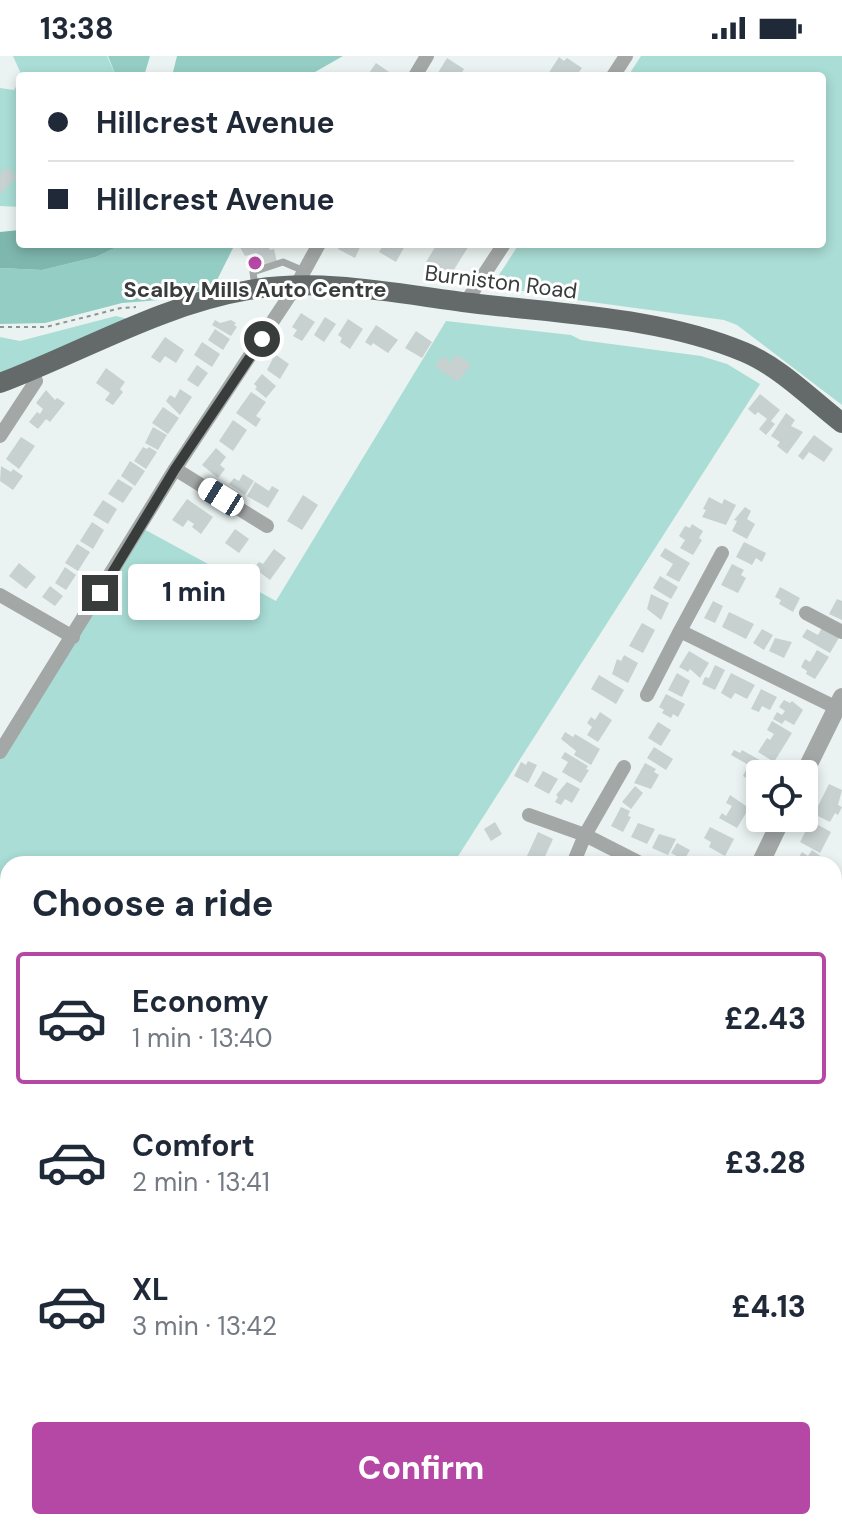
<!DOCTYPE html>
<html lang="en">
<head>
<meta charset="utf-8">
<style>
  :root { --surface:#fff; --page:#f6f6f7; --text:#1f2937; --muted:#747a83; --line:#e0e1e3; --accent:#b547a5 }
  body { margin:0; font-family:"DM Sans",sans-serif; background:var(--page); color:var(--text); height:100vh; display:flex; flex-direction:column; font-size:30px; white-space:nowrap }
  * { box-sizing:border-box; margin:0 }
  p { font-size:26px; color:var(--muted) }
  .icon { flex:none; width:44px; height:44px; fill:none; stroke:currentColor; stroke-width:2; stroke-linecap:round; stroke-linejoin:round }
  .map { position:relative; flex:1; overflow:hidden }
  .drawer { position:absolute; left:0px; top:800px; width:842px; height:674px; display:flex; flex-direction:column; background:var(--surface); border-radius:24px 24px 0 0; box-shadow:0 4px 12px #0003 }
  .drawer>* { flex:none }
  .banner { position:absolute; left:16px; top:16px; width:810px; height:176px; border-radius:8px; box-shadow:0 4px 12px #0003; display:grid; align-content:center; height:176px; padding:0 32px; background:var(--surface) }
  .fabs { position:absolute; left:746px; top:704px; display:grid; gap:16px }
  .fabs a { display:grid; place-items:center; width:72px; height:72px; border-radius:8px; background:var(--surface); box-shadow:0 4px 12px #0003; font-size:40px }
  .end { position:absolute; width:36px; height:36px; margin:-18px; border:10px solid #383c3b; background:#fff; box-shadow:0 0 0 4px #fff }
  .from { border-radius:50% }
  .bubble { position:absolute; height:56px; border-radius:8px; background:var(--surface); box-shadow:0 4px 12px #0003; font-size:26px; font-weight:800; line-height:56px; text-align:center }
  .car { position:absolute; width:24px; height:48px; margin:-24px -12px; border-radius:10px; box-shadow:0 0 6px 2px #0007; background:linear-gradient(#fff 24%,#345 0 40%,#fff 0 76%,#345 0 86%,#fff 0) }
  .banner b { display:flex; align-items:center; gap:28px; height:76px; font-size:30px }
  .banner b+b { border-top:2px solid var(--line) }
  .banner i { width:20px; height:20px; background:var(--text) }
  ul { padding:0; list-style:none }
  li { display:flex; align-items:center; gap:24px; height:132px; margin:0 16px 12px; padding:0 16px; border:4px solid transparent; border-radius:8px }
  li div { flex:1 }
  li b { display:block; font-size:30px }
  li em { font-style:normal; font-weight:800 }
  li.current { border-color:var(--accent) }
  li>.icon { width:72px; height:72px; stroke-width:1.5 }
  h2 { padding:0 32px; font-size:36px; line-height:96px }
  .primary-button { display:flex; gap:16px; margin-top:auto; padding:16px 32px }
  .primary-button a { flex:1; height:92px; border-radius:8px; background:var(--accent); color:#fff; font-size:32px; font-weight:800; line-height:92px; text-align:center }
  .status { display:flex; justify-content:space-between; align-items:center; height:56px; padding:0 40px; background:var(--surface); direction:ltr }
  .status svg { height:22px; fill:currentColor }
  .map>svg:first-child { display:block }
  .green { fill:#a9ddd5 }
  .forest { fill:#94cdc4 }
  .water { fill:#7eb7ae }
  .building { fill:#c7d1cf }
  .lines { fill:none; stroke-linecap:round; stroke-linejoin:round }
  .path { stroke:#8d9492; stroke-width:2; stroke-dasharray:4 4; stroke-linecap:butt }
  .service { stroke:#a3a7a6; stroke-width:7 }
  .minor { stroke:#a3a7a6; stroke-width:14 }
  .tertiary { stroke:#a3a7a6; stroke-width:18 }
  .primary { stroke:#636a69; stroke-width:20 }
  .route { stroke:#383c3b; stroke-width:10 }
  .poi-dot { fill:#b547a5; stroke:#fff; stroke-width:3 }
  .labels { text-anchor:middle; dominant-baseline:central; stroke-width:6; stroke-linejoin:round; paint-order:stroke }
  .street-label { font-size:22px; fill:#383c3b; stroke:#fff }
  .poi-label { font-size:22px; font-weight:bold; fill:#383c3b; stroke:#fff }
</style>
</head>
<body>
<div class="status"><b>13:38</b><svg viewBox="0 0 49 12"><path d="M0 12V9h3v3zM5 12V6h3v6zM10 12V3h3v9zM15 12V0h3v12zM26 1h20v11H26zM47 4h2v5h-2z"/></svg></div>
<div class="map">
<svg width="842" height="1473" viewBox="0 0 842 1473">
  <rect width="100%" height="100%" fill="#eaf3f1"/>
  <path class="green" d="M 13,0 L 107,0 L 116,20 L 22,20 Z
    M 641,0 L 842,0 L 842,349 L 737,269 L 724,264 L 532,238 L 514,232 L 499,219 L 519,188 L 822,188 L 822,20 L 628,20 Z
    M 20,24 L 20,151 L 0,150 L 0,32 L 14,34 Z
    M 116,260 L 128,263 L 0,317 L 0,281 L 20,285 Z
    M 446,265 L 571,279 L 581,284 L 701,300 L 727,308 L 760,328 L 453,808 L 8,808 L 8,1466 L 595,1466 L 594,1473 L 0,1473 L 0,696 L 140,471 L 276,545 Z"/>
  <path class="forest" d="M 108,0 L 150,0 L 144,20 L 116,20 Z
    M 177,0 L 343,0 L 308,20 L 172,20 Z
    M 123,188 L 235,188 L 214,230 L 172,243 L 122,247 L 45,267 L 0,268 L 0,212 L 42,214 L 96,201 Z"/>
  <path class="water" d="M 20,174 L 20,188 L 123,188 L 96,201 L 42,214 L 0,212 L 0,176 Z"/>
  <path class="building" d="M 559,1 L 564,5 L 567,2 L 582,12 L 576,20 L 548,18 Z
    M 447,2 L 464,13 L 460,20 L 436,20 Z
    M 376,7 L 389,16 L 387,20 L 367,20 Z
    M 7,111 L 17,121 L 0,138 L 0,118 Z
    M 238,188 L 268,188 L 270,194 L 274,193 L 277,206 L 261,211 L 257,197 L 245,200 Z
    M 341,188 L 359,188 L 361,189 L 355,202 L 338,193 Z
    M 384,188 L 398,190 L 406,188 L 396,206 L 379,196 Z
    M 437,188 L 470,188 L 450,220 L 426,206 Z
    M 301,257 L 315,266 L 302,285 L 293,280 L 297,274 L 292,271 Z
    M 325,261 L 336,268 L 324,286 L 314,279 Z
    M 348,263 L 363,273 L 350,293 L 340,286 L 342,282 L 338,279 Z
    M 215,264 L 220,267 L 231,264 L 236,267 L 234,269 L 237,271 L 231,280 L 212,269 Z
    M 376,269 L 398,284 L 388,297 L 373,287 L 371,290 L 365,286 Z
    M 215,273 L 230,283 L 223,294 L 208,284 Z
    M 416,275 L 432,286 L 422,302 L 405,292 Z
    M 165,281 L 184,294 L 176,307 L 165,300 L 160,307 L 151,301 Z
    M 202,286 L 220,298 L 212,311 L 194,299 Z
    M 275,298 L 289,308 L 280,323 L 267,314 Z
    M 456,298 L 471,308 L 458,326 L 435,311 L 443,300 L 451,306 Z
    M 197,309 L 208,317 L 198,331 L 187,324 Z
    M 106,312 L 125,326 L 120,333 L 123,336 L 113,349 L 105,344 L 110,337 L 96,327 Z
    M 262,318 L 276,330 L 266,342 L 255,333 L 257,331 L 254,328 Z
    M 180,333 L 192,341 L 180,359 L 166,345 L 170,339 L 175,342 Z
    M 46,334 L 55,344 L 57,342 L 65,347 L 50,366 L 46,363 L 38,373 L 29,366 L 37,356 L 40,358 L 43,353 L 36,347 Z
    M 251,336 L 266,346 L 256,360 L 261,363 L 256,371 L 236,357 Z
    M 760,338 L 780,354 L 771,365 L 775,368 L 766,379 L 759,373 L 767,363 L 758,356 L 755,359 L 748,353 Z
    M 163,351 L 179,362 L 168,378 L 152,367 Z
    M 786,357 L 795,364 L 791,370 L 803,376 L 787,398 L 777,390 L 780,386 L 771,380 Z
    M 233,364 L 247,374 L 233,395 L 219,385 Z
    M 153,371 L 167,379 L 158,394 L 145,387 Z
    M 814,379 L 833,393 L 824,406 L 809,396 L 803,404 L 798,400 Z
    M 21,381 L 35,390 L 19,413 L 6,403 Z
    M 143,391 L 147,393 L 149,391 L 157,396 L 146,413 L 134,405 Z
    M 216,392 L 226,401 L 220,409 L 225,413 L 218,422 L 202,409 Z
    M 130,405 L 145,415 L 135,430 L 121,420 Z
    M 1,410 L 11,416 L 13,413 L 23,420 L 13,434 L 0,425 Z
    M 243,418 L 254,425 L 245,439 L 229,428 L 234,422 L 239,425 Z
    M 118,423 L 133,432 L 123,447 L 108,438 Z
    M 255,426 L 269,435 L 272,430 L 279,434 L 268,452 L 247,440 Z
    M 303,439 L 318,449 L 302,474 L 287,465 Z
    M 709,441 L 722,448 L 724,443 L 736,449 L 726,469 L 702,461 L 706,454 L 703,453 Z
    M 187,443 L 213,461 L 201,478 L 192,471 L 194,468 L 188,464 L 183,471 L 172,464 Z
    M 103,444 L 117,453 L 108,468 L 93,459 Z
    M 745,451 L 751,455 L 747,463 L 755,468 L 747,483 L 732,475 L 737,465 L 734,464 Z
    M 92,466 L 104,474 L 93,493 L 80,485 Z
    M 692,468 L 703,475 L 699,482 L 702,484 L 693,499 L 680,492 L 685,484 L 679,480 L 685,470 L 690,472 Z
    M 235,473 L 249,483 L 239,497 L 225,487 Z
    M 744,486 L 766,497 L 762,506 L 756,502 L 752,509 L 736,501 Z
    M 77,488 L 90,496 L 78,515 L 65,507 Z
    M 665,492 L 690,507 L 679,526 L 666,519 L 673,508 L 660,500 Z
    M 274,493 L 286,502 L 270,524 L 254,512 L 259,506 L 263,508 Z
    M 19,507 L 36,521 L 26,533 L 9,520 Z
    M 732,508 L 744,514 L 741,519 L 746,522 L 738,537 L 721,529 Z
    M 65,511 L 76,519 L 66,534 L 55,527 Z
    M 660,520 L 678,531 L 671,543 L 653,532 Z
    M 50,530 L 63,540 L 55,550 L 42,541 Z
    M 780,531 L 800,542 L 793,556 L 779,548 L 781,544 L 775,541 Z
    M 651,538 L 669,547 L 661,564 L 647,553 Z
    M 837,543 L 842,545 L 842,564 L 829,558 Z
    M 713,545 L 723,550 L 715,567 L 704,562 Z
    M 729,556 L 754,568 L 746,583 L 722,571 Z
    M 642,567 L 655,574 L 643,597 L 629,590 Z
    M 823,570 L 840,580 L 830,597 L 802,581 L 807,573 L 818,579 Z
    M 762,573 L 773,579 L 764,594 L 753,587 Z
    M 775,582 L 792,586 L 784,602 L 769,595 Z
    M 817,594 L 829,601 L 815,623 L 806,618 L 807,615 L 801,611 L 805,603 L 810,606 Z
    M 689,595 L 709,607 L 700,622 L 690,613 L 688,616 L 679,611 Z
    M 624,599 L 638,607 L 628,627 L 612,618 L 617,603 L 621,605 Z
    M 715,609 L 725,614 L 715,634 L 702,628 L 705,621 L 709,622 Z
    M 677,617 L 690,625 L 682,641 L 668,634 Z
    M 731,617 L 755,629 L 747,643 L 735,637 L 731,643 L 721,637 Z
    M 599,619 L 624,634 L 616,648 L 591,633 Z
    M 761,633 L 777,641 L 770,654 L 762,650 L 759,656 L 751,653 Z
    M 666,638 L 685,648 L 678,661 L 673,658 L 671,662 L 662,657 L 664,654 L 659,651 Z
    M 784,644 L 790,647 L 792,645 L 803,654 L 794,669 L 785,664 L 782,668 L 773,663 L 777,656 L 782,659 L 785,655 L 779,651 Z
    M 600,656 L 612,664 L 598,686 L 587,679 L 592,671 L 587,667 L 591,661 L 595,664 Z
    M 772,665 L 792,677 L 774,706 L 758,696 L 767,682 L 770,684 L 774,678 L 767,674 Z
    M 658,666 L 671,674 L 661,690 L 648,682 Z
    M 565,676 L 573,681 L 575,678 L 600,693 L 591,709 L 574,699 L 576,695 L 561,683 Z
    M 654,691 L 673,703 L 666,714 L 647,702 Z
    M 734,694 L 740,697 L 742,694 L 774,712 L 771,718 L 760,718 L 760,730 L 743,720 L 746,714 L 751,717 L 754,712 L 731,699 Z
    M 565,696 L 588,710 L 586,713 L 589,714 L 581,727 L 562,716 L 568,706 L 561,702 Z
    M 528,705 L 537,709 L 528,727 L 514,720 L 521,706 L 526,709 Z
    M 645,707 L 656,713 L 654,716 L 659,719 L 651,733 L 634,727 Z
    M 543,715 L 558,723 L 549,738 L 534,730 Z
    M 567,726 L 580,733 L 572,747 L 565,743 L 561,749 L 555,746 L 558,741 L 556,739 Z
    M 829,728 L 842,734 L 838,749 L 842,751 L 838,759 L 835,757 L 830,766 L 814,758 Z
    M 635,730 L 643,737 L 631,753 L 622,746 Z
    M 730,739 L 749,752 L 737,772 L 719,762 L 722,757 L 726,760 L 732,750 L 726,747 Z
    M 621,751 L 630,755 L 628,760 L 631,761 L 623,776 L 611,770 Z
    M 811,765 L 831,776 L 820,797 L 800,786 Z
    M 495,766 L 502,778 L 491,785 L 484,773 Z
    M 638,767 L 655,773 L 647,788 L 631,781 Z
    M 710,771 L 734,783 L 725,800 L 709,791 L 711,786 L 704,782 Z
    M 538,776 L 553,783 L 542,807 L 527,800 Z
    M 659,778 L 676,783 L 668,799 L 652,792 Z
    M 677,787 L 690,794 L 684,804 L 671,797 Z
    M 812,794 L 822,801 L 817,808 L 795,808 L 802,796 L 808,800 Z
    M 834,1146 L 842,1149 L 839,1170 L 834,1169 Z"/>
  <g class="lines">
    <path class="path" d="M 0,271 L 46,271 L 121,252 L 136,251"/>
    <path class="service" d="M 255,231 L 253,216 L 283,206 L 304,215"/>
    <path class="minor" d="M 415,20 L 427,0
      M 613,20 L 626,0
      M 466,246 L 504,188
      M 0,380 L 36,325 L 32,315
      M 175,413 L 267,470
      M 0,539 L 73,581
      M 806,557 L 842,576
      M 680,575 L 722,497
      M 647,639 L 680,575 L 837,652
      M 0,696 L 175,413 L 296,230 L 319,188
      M 529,759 L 585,779 L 642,808
      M 573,808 L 585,779 L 624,711
      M 834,1088 L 842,1066
      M 834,1271 L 842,1274
      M 711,1466 L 717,1473
      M 794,1466 L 795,1473"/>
    <path class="tertiary" d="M 804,718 L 842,641
      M 760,808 L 782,762
      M 661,1473 L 662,1466"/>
    <path class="primary" d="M 0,327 C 82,296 161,249 249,234 C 321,221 399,238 471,247 C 561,258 661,261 744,296 C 780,311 811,343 842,367"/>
  </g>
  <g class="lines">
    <path class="route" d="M 100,537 L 175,413 L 262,283"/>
  </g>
  <circle class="poi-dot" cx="255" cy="207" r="8"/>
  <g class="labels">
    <g class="street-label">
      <text transform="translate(501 226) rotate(7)">Burniston Road</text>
    </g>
    <g class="poi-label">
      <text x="255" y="233">Scalby Mills Auto Centre</text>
    </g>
  </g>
</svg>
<div class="fabs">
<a><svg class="icon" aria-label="locate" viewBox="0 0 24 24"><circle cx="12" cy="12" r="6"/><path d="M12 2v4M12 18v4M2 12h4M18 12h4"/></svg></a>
</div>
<i class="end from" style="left:262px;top:283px"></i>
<i class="end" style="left:100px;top:537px"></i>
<div class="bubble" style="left:128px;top:508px;width:132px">1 min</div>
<i class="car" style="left:221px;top:441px;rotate:302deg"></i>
<div class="banner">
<b><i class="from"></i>Hillcrest Avenue</b>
<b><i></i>Hillcrest Avenue</b>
</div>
<section class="drawer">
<h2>Choose a ride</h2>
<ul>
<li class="current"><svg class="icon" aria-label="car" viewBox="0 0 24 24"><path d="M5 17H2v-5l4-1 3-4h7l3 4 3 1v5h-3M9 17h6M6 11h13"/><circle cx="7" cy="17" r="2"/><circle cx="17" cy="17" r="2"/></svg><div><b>Economy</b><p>1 min · 13:40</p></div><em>£2.43</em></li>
<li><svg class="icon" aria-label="car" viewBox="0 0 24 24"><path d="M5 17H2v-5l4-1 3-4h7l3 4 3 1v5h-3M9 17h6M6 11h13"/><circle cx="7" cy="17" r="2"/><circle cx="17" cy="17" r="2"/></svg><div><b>Comfort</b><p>2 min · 13:41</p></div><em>£3.28</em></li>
<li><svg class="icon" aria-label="car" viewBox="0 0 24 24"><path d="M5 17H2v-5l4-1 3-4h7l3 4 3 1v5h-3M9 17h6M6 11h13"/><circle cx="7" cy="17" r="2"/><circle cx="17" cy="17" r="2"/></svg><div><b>XL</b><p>3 min · 13:42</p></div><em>£4.13</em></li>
</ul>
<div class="primary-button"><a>Confirm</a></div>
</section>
</div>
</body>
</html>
